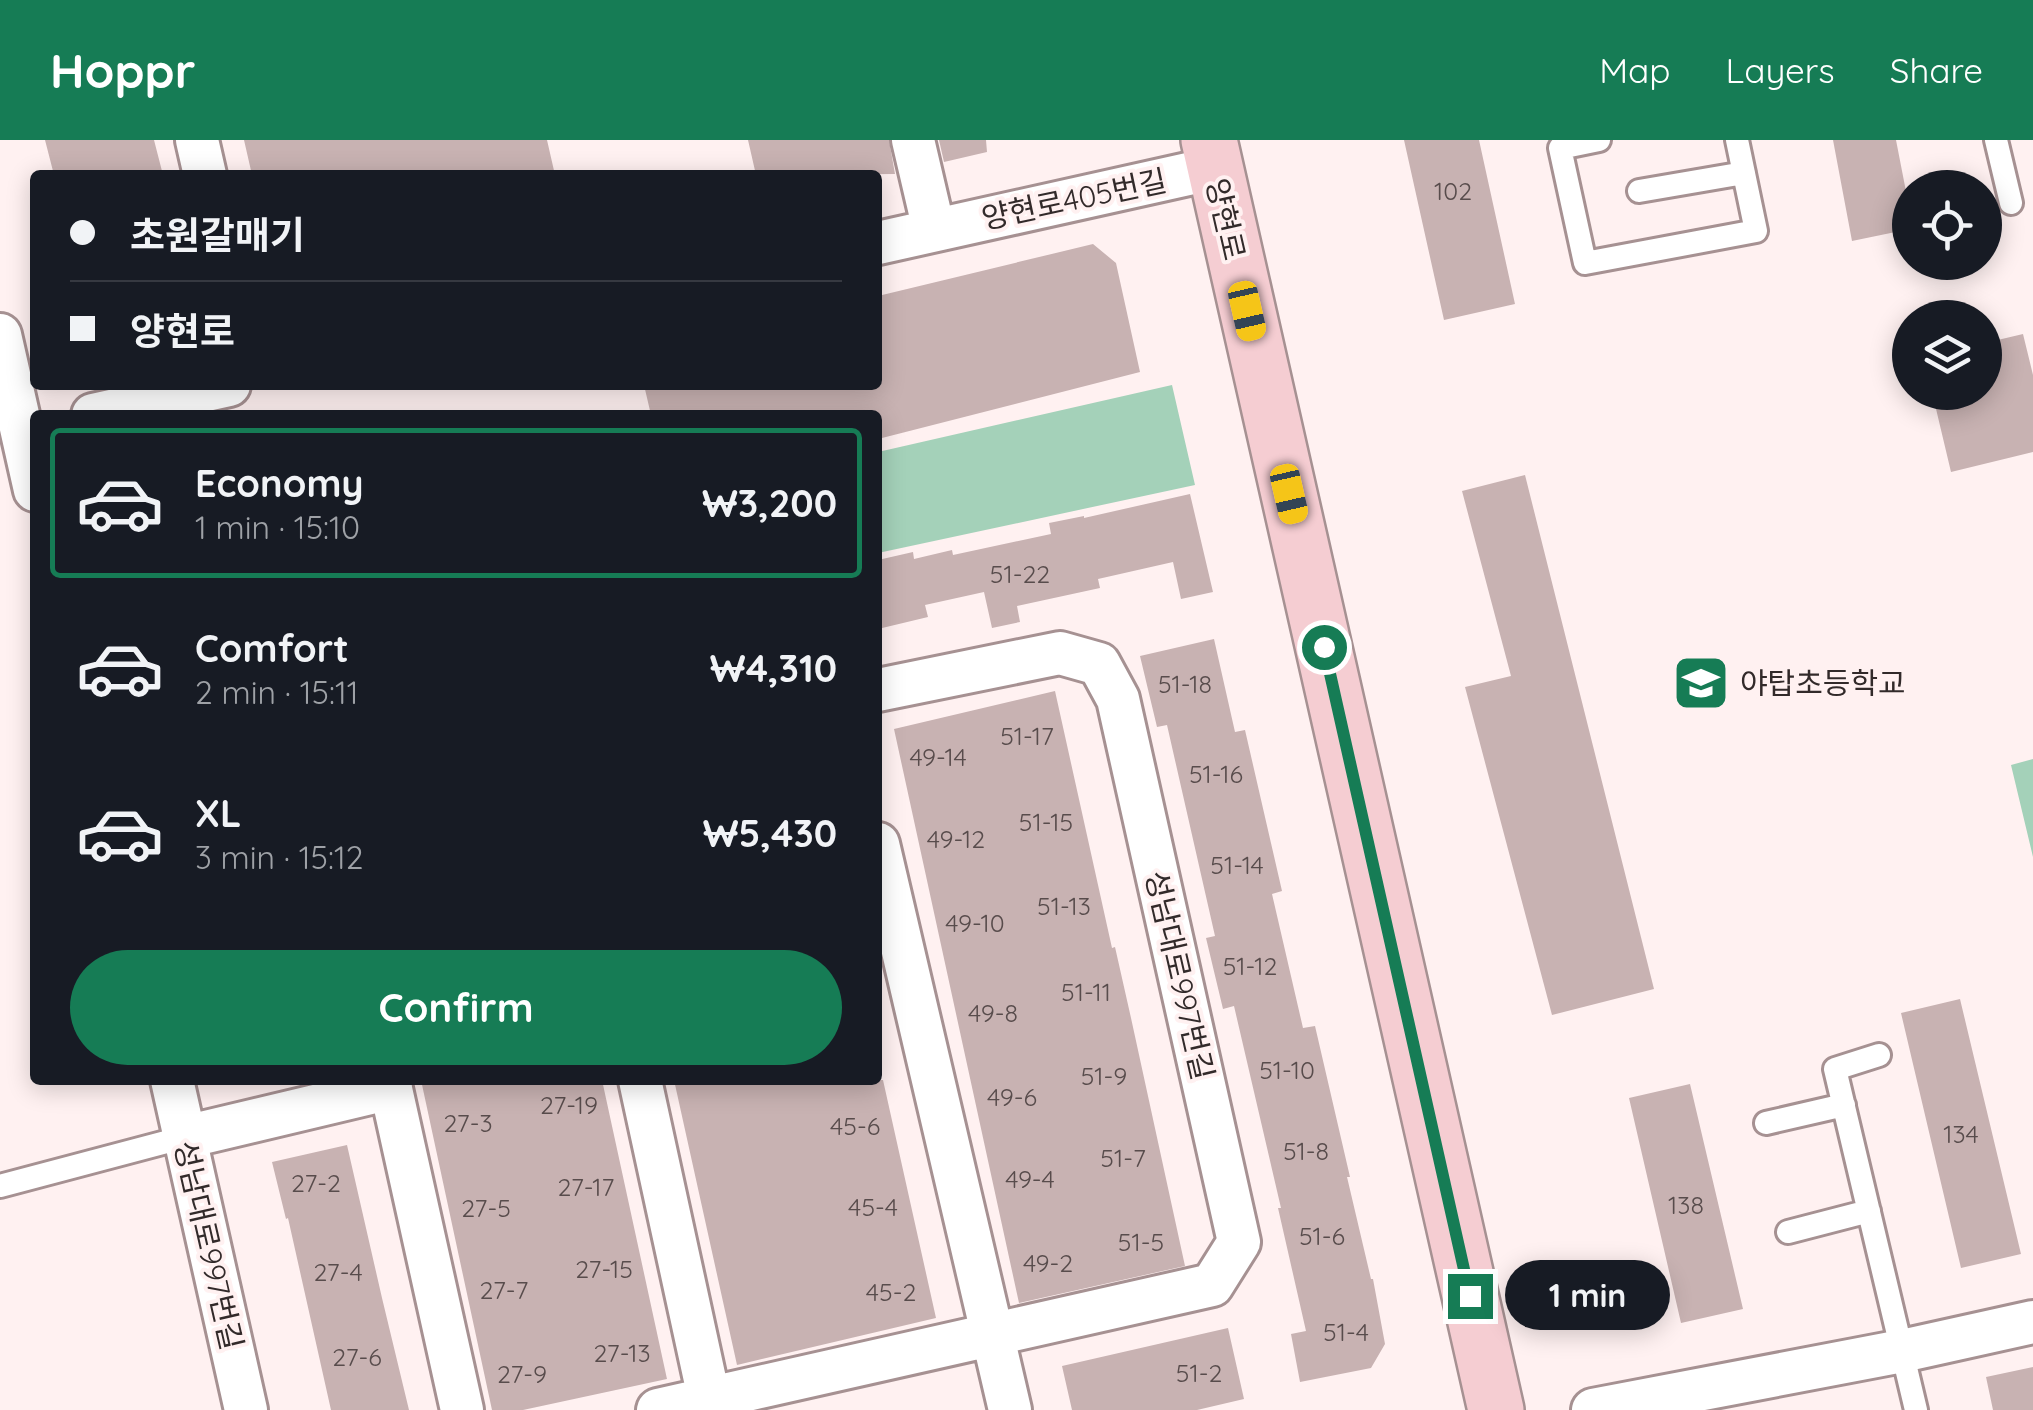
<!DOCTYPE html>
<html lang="en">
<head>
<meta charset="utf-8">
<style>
  :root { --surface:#171b24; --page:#20242c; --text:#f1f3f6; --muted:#9ea1a6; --line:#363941; --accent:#167c55 }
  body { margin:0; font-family:Quicksand,"Noto Sans KR",sans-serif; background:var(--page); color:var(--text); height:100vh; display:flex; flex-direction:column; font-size:38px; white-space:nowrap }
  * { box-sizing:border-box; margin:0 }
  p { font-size:32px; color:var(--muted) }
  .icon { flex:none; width:55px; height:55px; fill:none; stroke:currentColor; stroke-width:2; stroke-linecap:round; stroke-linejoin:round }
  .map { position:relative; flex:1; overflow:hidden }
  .drawer { position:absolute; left:30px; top:270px; width:852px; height:675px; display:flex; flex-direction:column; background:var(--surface); border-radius:10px; box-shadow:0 5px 25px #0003 }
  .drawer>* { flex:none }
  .guide { position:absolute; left:30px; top:30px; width:852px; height:220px; border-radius:10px; box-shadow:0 5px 25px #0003; display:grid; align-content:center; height:220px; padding:0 40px; background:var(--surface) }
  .tools { position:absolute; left:1892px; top:30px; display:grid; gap:20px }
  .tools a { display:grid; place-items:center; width:110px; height:110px; border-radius:50%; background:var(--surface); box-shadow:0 5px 25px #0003; font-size:50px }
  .end { position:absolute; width:45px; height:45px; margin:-22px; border:12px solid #167c55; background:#fff; box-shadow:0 0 0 5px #fff }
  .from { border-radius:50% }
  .bubble { position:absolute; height:70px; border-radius:35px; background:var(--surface); box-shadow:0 5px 25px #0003; font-size:32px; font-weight:700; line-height:70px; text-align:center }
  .car { position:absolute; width:30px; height:60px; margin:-30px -15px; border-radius:12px; box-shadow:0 0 8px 2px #0007; background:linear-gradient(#f5c518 24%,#345 0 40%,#f5c518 0 76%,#345 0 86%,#f5c518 0) }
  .guide b { display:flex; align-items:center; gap:35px; height:95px; font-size:38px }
  .guide b+b { border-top:2px solid var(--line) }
  .guide i { width:25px; height:25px; background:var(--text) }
  ul { padding:18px 0 0; list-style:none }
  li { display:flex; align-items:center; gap:30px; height:150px; margin:0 20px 15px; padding:0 20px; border:5px solid transparent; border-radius:10px }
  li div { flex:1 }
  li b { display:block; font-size:38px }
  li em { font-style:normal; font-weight:700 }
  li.current { border-color:var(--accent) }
  li>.icon { width:90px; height:90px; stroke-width:1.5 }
  .cta { display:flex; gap:20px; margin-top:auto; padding:20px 40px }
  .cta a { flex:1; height:115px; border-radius:60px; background:var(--accent); color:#fff; font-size:40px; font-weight:700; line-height:115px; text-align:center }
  header { display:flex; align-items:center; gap:60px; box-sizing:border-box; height:140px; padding:0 50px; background:var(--accent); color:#fff }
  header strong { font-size:48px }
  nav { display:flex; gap:55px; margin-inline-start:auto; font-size:35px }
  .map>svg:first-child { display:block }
  .green { fill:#a4d1b9 }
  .building { fill:#c8b2b2 }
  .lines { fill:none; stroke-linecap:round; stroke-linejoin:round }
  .lane-casing { stroke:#a69192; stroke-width:28 }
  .street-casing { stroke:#a69192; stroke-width:48 }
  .secondary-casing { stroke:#a69192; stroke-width:60 }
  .lane { stroke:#fff; stroke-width:22 }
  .street { stroke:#fff; stroke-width:42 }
  .secondary { stroke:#f5cdd2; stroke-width:55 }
  .route { stroke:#167c55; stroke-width:12 }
  .labels { text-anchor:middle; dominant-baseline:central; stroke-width:8; stroke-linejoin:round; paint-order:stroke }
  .number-label { font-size:25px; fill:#584c4c }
  .street-label { font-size:30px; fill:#322a2a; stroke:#fff1f1 }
  .poi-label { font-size:30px; fill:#322a2a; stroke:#fff1f1; text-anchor:start }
</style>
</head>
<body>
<header>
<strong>Hoppr</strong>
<nav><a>Map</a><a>Layers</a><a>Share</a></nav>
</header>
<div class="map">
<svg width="2033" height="1270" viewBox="0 0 2033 1270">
  <rect width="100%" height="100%" fill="#fff1f1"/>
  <path class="green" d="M 1172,245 L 1195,345 L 878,413 L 878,312 Z
    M 2033,619 L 2033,717 L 2011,625 Z"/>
  <path class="building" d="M 45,0 L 154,0 L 163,35 L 54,35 Z
    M 244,0 L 547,0 L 555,35 L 252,35 Z
    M 748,0 L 889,0 L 895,34 L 756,35 Z
    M 939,0 L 986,0 L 987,12 L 944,22 Z
    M 1404,0 L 1479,0 L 1515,164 L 1444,180 Z
    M 1833,0 L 1896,0 L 1910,72 L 1910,89 L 1852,101 Z
    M 1093,104 L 1116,123 L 1140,232 L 882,298 L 878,275 L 651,275 L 644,245 L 878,245 L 878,156 Z
    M 2023,194 L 2033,235 L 2033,312 L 1951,332 L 1932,252 L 1985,252 L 1985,203 Z
    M 1525,335 L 1654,849 L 1552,875 L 1465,547 L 1511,536 L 1462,351 Z
    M 1190,354 L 1213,452 L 1181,459 L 1173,422 L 1098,439 L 1100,448 L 1017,466 L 1020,482 L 992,488 L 984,452 L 925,465 L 928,477 L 878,489 L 878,420 L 913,412 L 914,419 L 952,410 L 953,415 L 1051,394 L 1049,383 L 1084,376 L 1084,378 Z
    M 1214,499 L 1235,592 L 1245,590 L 1282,751 L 1272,754 L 1303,888 L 1315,886 L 1350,1037 L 1347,1037 L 1371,1139 L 1373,1139 L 1385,1204 L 1371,1228 L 1300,1242 L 1291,1194 L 1306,1191 L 1278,1068 L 1281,1068 L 1234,866 L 1223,869 L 1206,798 L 1215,796 L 1167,585 L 1157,587 L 1140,516 Z
    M 1055,551 L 1112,808 L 1115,807 L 1131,878 L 1185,1126 L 1019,1163 L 894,589 Z
    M 1960,859 L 2021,1114 L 1961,1128 L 1901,873 Z
    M 421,940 L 602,940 L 667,1239 L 523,1270 L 492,1270 Z
    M 674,940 L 883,940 L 936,1178 L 737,1225 Z
    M 1690,944 L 1743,1169 L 1681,1183 L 1629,958 Z
    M 347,1005 L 382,1158 L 409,1270 L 331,1270 L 288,1078 L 286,1079 L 272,1022 Z
    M 1228,1188 L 1244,1259 L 1197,1270 L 1072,1270 L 1062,1226 Z
    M 2033,1227 L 2033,1270 L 1993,1270 L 1986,1237 Z"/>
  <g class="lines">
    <g class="lane-casing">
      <path id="lane" d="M 1599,0 L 1560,8 L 1585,123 L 1756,91 L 1737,0
        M 1996,0 L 2011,63
        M 1639,51 L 1744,33
        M 1879,915 L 1835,929 L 1916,1270
        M 1766,983 L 1844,965
        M 0,1046 L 185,997
        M 1788,1092 L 1869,1071"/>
    </g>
    <g class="street-casing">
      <path id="street" d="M 197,0 L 205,35
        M 913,0 L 934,90
        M 878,103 L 1215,28
        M 0,195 L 35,350
        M 93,275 L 229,245
        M 878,704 L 1010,1270
        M 172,940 L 246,1270
        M 389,940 L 462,1270
        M 640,940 L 709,1258
        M 185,997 L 391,948
        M 658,1270 L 1212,1145 L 1239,1102 L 1118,559 L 1099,524 L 1060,513 L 878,550
        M 1593,1270 L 1902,1211 L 2033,1182"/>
    </g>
    <g class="secondary-casing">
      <path id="secondary" d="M 1209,0 L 1496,1270"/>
    </g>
    <use href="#lane" class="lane"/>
    <use href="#street" class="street"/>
    <use href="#secondary" class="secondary"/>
  </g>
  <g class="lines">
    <path class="route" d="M 1324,507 L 1470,1156"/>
  </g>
  <defs>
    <g id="school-square" transform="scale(2.875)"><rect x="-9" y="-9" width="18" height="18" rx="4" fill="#167c55" stroke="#fff1f1"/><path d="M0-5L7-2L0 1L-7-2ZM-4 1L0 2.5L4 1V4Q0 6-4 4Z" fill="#fff"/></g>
  </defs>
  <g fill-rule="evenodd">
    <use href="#school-square" x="1701" y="543"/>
  </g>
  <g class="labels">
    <g class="number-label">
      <text x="1453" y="50">102</text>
      <text x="1020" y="433">51-22</text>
      <text x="1185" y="543">51-18</text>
      <text x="1027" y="595">51-17</text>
      <text x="938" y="616">49-14</text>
      <text x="1216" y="633">51-16</text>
      <text x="1046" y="681">51-15</text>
      <text x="956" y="698">49-12</text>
      <text x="1237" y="724">51-14</text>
      <text x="1064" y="765">51-13</text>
      <text x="975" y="782">49-10</text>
      <text x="1250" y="825">51-12</text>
      <text x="1086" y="851">51-11</text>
      <text x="993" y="872">49-8</text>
      <text x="1287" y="929">51-10</text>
      <text x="1104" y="935">51-9</text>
      <text x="1012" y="956">49-6</text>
      <text x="569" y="964">27-19</text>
      <text x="468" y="982">27-3</text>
      <text x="855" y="985">45-6</text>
      <text x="1961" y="993">134</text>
      <text x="1306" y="1010">51-8</text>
      <text x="1123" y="1017">51-7</text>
      <text x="1030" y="1038">49-4</text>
      <text x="316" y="1042">27-2</text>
      <text x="586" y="1046">27-17</text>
      <text x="1686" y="1064">138</text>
      <text x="873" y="1066">45-4</text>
      <text x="486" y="1067">27-5</text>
      <text x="1322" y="1095">51-6</text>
      <text x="1141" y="1101">51-5</text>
      <text x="1048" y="1122">49-2</text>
      <text x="604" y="1128">27-15</text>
      <text x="338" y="1131">27-4</text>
      <text x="504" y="1149">27-7</text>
      <text x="891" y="1151">45-2</text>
      <text x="1346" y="1191">51-4</text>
      <text x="622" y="1212">27-13</text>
      <text x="357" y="1216">27-6</text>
      <text x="1199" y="1232">51-2</text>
      <text x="522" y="1233">27-9</text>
    </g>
    <g class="street-label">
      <text transform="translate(1074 59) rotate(-12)">양현로405번길</text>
      <text transform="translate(1226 79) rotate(77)">양현로</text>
      <text transform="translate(1180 835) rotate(77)">성남대로997번길</text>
      <text transform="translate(209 1105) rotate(77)">성남대로997번길</text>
    </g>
    <g class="poi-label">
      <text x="1740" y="543">야탑초등학교</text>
    </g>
  </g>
</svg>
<div class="tools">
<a><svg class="icon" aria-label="locate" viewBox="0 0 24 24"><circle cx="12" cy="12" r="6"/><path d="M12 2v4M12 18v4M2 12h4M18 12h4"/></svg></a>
<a><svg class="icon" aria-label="layers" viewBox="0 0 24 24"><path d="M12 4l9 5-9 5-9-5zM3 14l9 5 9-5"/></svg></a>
</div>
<i class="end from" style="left:1324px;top:507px"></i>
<i class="end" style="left:1470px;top:1156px"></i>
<div class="bubble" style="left:1505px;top:1120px;width:165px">1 min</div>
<i class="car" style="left:1247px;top:171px;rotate:167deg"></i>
<i class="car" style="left:1289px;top:354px;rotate:167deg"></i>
<div class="guide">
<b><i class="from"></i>초원갈매기</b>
<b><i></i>양현로</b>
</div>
<section class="drawer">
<ul>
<li class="current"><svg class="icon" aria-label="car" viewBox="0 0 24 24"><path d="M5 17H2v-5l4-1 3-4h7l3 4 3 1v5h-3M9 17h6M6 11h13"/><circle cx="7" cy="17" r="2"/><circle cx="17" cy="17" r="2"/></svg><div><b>Economy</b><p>1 min · 15:10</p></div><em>₩3,200</em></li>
<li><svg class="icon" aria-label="car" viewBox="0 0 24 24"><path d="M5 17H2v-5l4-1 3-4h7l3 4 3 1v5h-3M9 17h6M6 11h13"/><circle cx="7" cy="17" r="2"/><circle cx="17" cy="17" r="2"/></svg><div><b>Comfort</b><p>2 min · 15:11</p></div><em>₩4,310</em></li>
<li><svg class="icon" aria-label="car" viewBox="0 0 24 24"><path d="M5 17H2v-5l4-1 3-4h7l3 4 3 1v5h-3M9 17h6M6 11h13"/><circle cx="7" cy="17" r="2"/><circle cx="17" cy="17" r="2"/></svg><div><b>XL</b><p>3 min · 15:12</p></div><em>₩5,430</em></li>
</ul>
<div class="cta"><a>Confirm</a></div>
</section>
</div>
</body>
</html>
